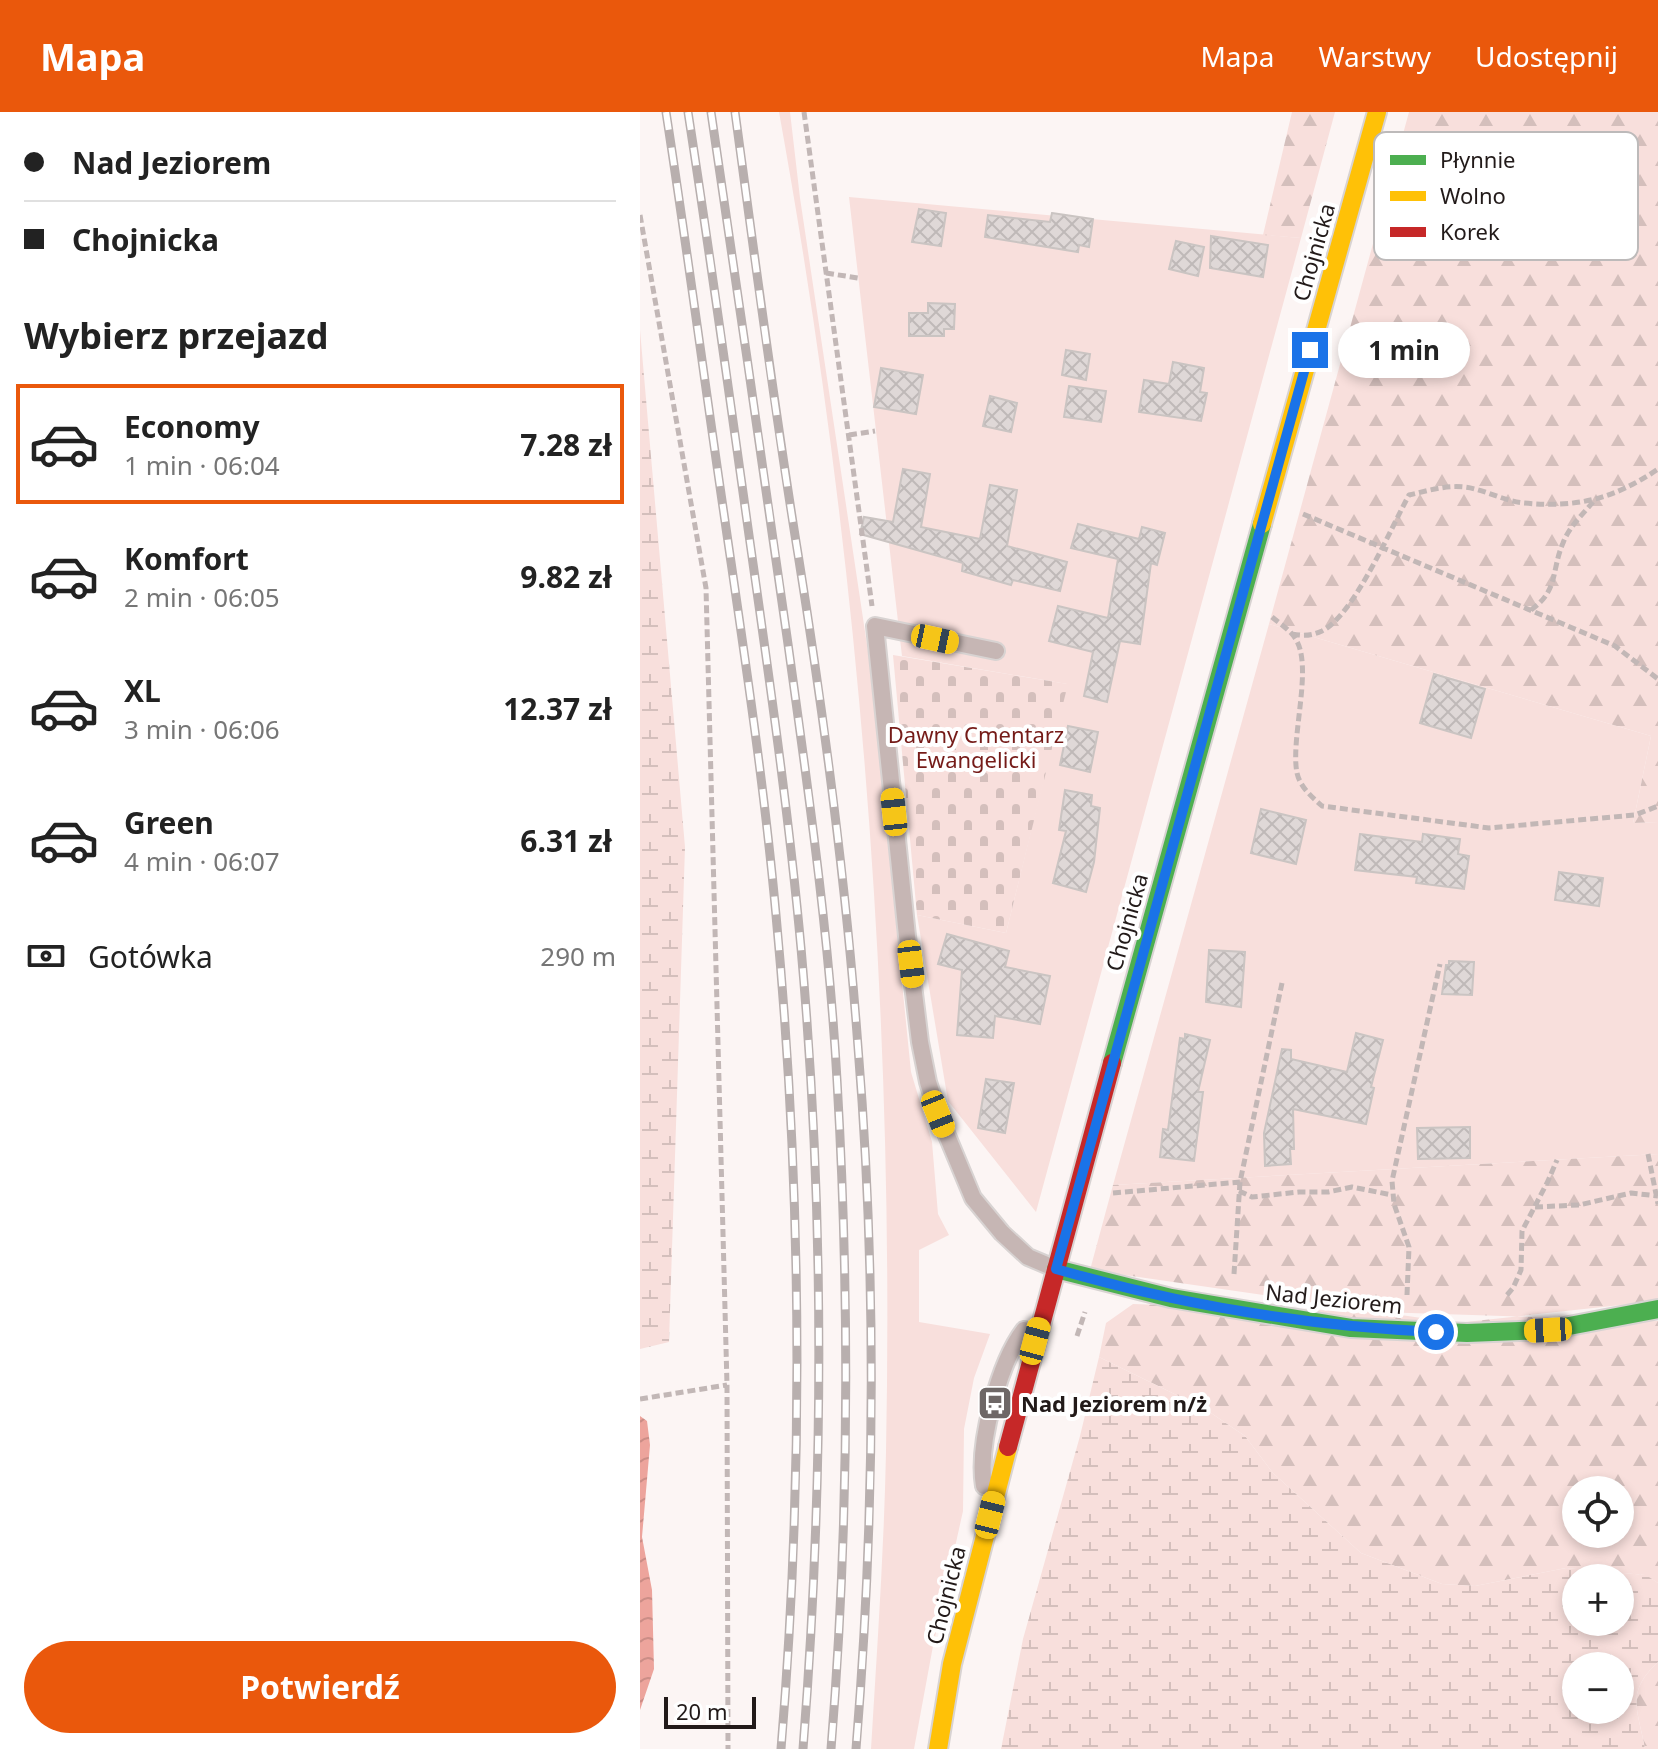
<!DOCTYPE html>
<html lang="pl">
<head>
<meta charset="utf-8">
<style>
  :root { --surface:#fff; --page:#f6f6f6; --text:#222; --muted:#767676; --line:#e0e0e0; --accent:#ea580c }
  body { margin:0; font-family:"Noto Sans",sans-serif; background:var(--page); color:var(--text); height:100vh; display:flex; flex-direction:column; font-size:30px; white-space:nowrap }
  * { box-sizing:border-box; margin:0 }
  p { font-size:26px; color:var(--muted) }
  .icon { flex:none; width:44px; height:44px; fill:none; stroke:currentColor; stroke-width:2; stroke-linecap:round; stroke-linejoin:round }
  .map { position:relative; flex:1; overflow:hidden }
  .details { display:flex; flex-direction:column; background:var(--surface); width:640px }
  .details>* { flex:none }
  .top-card { display:grid; align-content:center; height:176px; padding:0 24px; background:var(--surface) }
  .controls { position:absolute; left:922px; top:1364px; display:grid; gap:16px }
  .controls a { display:grid; place-items:center; width:72px; height:72px; border-radius:50%; background:var(--surface); box-shadow:0 4px 12px #0003; font-size:40px }
  .scale { position:absolute; left:24px; bottom:20px; width:92px; box-sizing:border-box; padding-left:8px; border:4px solid #221a19; border-top:0; font-size:22px; line-height:28px; white-space:nowrap; color:#221a19; -webkit-text-stroke:6px #fff; paint-order:stroke }
  .end { position:absolute; width:36px; height:36px; margin:-18px; border:10px solid #1a73e8; background:#fff; box-shadow:0 0 0 4px #fff }
  .from { border-radius:50% }
  .bubble { position:absolute; height:56px; border-radius:28px; background:var(--surface); box-shadow:0 4px 12px #0003; font-size:26px; font-weight:700; line-height:56px; text-align:center }
  .car { position:absolute; width:24px; height:48px; margin:-24px -12px; border-radius:10px; box-shadow:0 0 6px 2px #0007; background:linear-gradient(#f5c518 24%,#345 0 40%,#f5c518 0 76%,#345 0 86%,#f5c518 0) }
  .top-card b { display:flex; align-items:center; gap:28px; height:76px; font-size:30px }
  .top-card b+b { border-top:2px solid var(--line) }
  .top-card i { width:20px; height:20px; background:var(--text) }
  ul { padding:0; list-style:none }
  li { display:flex; align-items:center; gap:24px; height:120px; margin:0 16px 12px; padding:0 8px; border:4px solid transparent; border-radius:0px }
  li div { flex:1 }
  li b { display:block; font-size:30px }
  li em { font-style:normal; font-weight:700 }
  li.current { border-color:var(--accent) }
  li>.icon { width:72px; height:72px; stroke-width:1.5 }
  h2 { padding:0 24px; font-size:36px; line-height:96px }
  .pay { display:flex; align-items:center; gap:20px; height:88px; padding:0 24px; font-size:30px }
  .pay p { margin-inline-start:auto }
  .cta { display:flex; gap:16px; margin-top:auto; padding:16px 24px }
  .cta a { flex:1; height:92px; border-radius:48px; background:var(--accent); color:#fff; font-size:32px; font-weight:700; line-height:92px; text-align:center }
  header { display:flex; align-items:center; gap:48px; box-sizing:border-box; height:112px; padding:0 40px; background:var(--accent); color:#fff }
  header strong { font-size:38px }
  nav { display:flex; gap:44px; margin-inline-start:auto; font-size:28px }
  main { display:flex; flex:1; min-height:0 }
  .map>svg:first-child { display:block }
  .green { fill:#f8dfdc }
  .forest { fill:url(#forest-firs); fill-rule:evenodd }
  .wetland { fill:url(#wetland-marsh); fill-rule:evenodd }
  .cemetery { fill:url(#cemetery-stones) }
  .water { fill:url(#water-waves) }
  .building { fill:url(#building-cross-hatch); stroke:#cac4c2; stroke-width:2 }
  .lines { fill:none; stroke-linecap:round; stroke-linejoin:round }
  .lane-casing { stroke:#d8d3d2; stroke-width:20 }
  .fast-casing { stroke:#d8d3d2; stroke-width:22 }
  .slow-casing { stroke:#d8d3d2; stroke-width:22 }
  .jam-casing { stroke:#d8d3d2; stroke-width:22 }
  .path { stroke:#c2b7b6; stroke-width:5; stroke-dasharray:8 4; stroke-linecap:butt }
  .lane { stroke:#c6b6b4; stroke-width:16 }
  .fast { stroke:#4caf50; stroke-width:18 }
  .slow { stroke:#ffc107; stroke-width:18 }
  .jam { stroke:#c62828; stroke-width:18 }
  .rail-casing { stroke:#b8afae; stroke-width:9 }
  .rail { stroke:#fff; stroke-width:6; stroke-dasharray:18; stroke-linecap:butt }
  .route { stroke:#1a73e8; stroke-width:10 }
  .labels { text-anchor:middle; dominant-baseline:central; stroke-width:8; stroke-linejoin:round; paint-order:stroke }
  .street-label { font-size:22px; fill:#221a19; stroke:#fff }
  .park-label { font-size:22px; fill:#751b18; stroke:#fff }
  .poi-label { font-size:22px; font-weight:bold; fill:#221a19; stroke:#fff; text-anchor:start }
  .key { fill:#fff; stroke:#bdbaba; stroke-width:2 }
  .key-label { font-size:22px; fill:#221a19 }
</style>
</head>
<body>
<header>
<strong>Mapa</strong>
<nav><a>Mapa</a><a>Warstwy</a><a>Udostępnij</a></nav>
</header>
<main>
<section class="details">
<div class="top-card">
<b><i class="from"></i>Nad Jeziorem</b>
<b><i></i>Chojnicka</b>
</div>
<h2>Wybierz przejazd</h2>
<ul>
<li class="current"><svg class="icon" aria-label="car" viewBox="0 0 24 24"><path d="M5 17H2v-5l4-1 3-4h7l3 4 3 1v5h-3M9 17h6M6 11h13"/><circle cx="7" cy="17" r="2"/><circle cx="17" cy="17" r="2"/></svg><div><b>Economy</b><p>1 min · 06:04</p></div><em>7.28 zł</em></li>
<li><svg class="icon" aria-label="car" viewBox="0 0 24 24"><path d="M5 17H2v-5l4-1 3-4h7l3 4 3 1v5h-3M9 17h6M6 11h13"/><circle cx="7" cy="17" r="2"/><circle cx="17" cy="17" r="2"/></svg><div><b>Komfort</b><p>2 min · 06:05</p></div><em>9.82 zł</em></li>
<li><svg class="icon" aria-label="car" viewBox="0 0 24 24"><path d="M5 17H2v-5l4-1 3-4h7l3 4 3 1v5h-3M9 17h6M6 11h13"/><circle cx="7" cy="17" r="2"/><circle cx="17" cy="17" r="2"/></svg><div><b>XL</b><p>3 min · 06:06</p></div><em>12.37 zł</em></li>
<li><svg class="icon" aria-label="car" viewBox="0 0 24 24"><path d="M5 17H2v-5l4-1 3-4h7l3 4 3 1v5h-3M9 17h6M6 11h13"/><circle cx="7" cy="17" r="2"/><circle cx="17" cy="17" r="2"/></svg><div><b>Green</b><p>4 min · 06:07</p></div><em>6.31 zł</em></li>
</ul>
<div class="pay"><svg class="icon" aria-label="cash" viewBox="0 0 24 24"><path d="M3 7h18v10H3z"/><circle cx="12" cy="12" r="2"/></svg>Gotówka<p>290 m</p></div>
<div class="cta"><a>Potwierdź</a></div>
</section>
<div class="map">
<svg width="1018" height="1637" viewBox="0 0 1018 1637">
  <defs>
    <pattern id="forest-firs" width="22" height="20" patternUnits="userSpaceOnUse" patternTransform="scale(2)"><rect width="22" height="20" fill="#f8dfdc"/><path d="M5 1l3.5 6h-7zM16 11l3.5 6h-7z" fill="#d4bfbc"/></pattern>
    <pattern id="wetland-marsh" width="20" height="14" patternUnits="userSpaceOnUse" patternTransform="scale(2)"><rect width="20" height="14" fill="#f8dfdc"/><path d="M1 5h8M5 5V1M11 12h8M15 12V8" fill="none" stroke="#d4bfbc"/></pattern>
    <pattern id="cemetery-stones" width="16" height="16" patternUnits="userSpaceOnUse" patternTransform="scale(2)"><rect width="16" height="16" fill="#f8dfdc"/><path d="M2 7V4a2 2 0 0 1 4 0v3zM10 15v-3a2 2 0 0 1 4 0v3z" fill="#d4bfbc"/></pattern>
    <pattern id="water-waves" width="16" height="10" patternUnits="userSpaceOnUse" patternTransform="scale(2)"><rect width="16" height="10" fill="#eda49c"/><path d="M0 5q4-4 8 0t8 0" fill="none" stroke="#cb8d86"/></pattern>
    <pattern id="building-cross-hatch" width="8" height="8" patternUnits="userSpaceOnUse" patternTransform="scale(2)"><rect width="8" height="8" fill="#dfd8d7"/><path d="M0 0l8 8M0 8l8-8" fill="none" stroke="#bfb9b8"/></pattern>
  </defs>
  <rect width="100%" height="100%" fill="#fcf5f4"/>
  <path class="green" d="M 139,0 L 150,0 L 160,86 L 230,553 L 271,960 L 292,1030 L 298,1102 L 309,1123 L 279,1138 L 279,1210 L 350,1222 L 334,1266 L 324,1317 L 323,1399 L 293,1534 L 274,1637 L 231,1637 C 237,1538 244,1439 246,1340 C 255,892 219,441 139,0 Z
    M 209,85 L 661,126 L 396,1100 L 308,989 L 277,803 L 366,821 L 427,572 L 262,544 Z
    M 629,512 L 1011,624 L 993,711 L 1018,710 L 1018,1042 L 473,1073 Z"/>
  <path class="forest" d="M 652,0 L 695,0 L 661,126 L 623,123 Z
    M 769,0 L 1018,0 L 1018,710 L 993,711 L 1011,624 L 629,512 Z
    M 1018,1042 L 1018,1189 L 816,1211 L 450,1158 L 473,1073 Z
    M 493,1192 L 1018,1209 L 1018,1471 L 1005,1463 L 926,1456 L 835,1474 L 802,1472 L 721,1441 L 633,1361 L 605,1324 L 565,1297 L 459,1245 L 466,1211 ZM 936,1378 L 980,1378 L 980,1422 L 936,1422 Z
    M 1018,1550 L 1018,1637 L 1005,1637 C 998,1597 985,1581 1018,1550 Z"/>
  <path class="wetland" d="M 0,218 L 45,735 L 29,1230 L 0,1237 Z
    M 459,1245 L 565,1297 L 605,1324 L 633,1361 L 721,1441 L 802,1472 L 835,1474 L 926,1456 L 1006,1463 L 1018,1471 L 1018,1550 C 985,1581 998,1597 1005,1637 L 361,1637 L 383,1527 L 440,1324 ZM 980,1466 L 980,1510 L 936,1510 L 936,1466 ZM 936,1554 L 980,1554 L 980,1598 L 936,1598 Z"/>
  <path class="cemetery" d="M 253,543 L 428,572 L 366,821 L 277,803 Z"/>
  <path class="water" d="M 0,1304 L 7,1309 L 10,1333 L 2,1425 L 12,1478 L 14,1557 L 0,1598 Z"/>
  <path class="building" d="M 279,97 L 306,101 L 301,134 L 272,130 Z
    M 412,101 L 453,107 L 449,135 L 439,133 L 438,140 L 345,125 L 348,103 L 410,110 Z
    M 571,124 L 628,133 L 623,165 L 570,156 Z
    M 536,129 L 564,135 L 558,164 L 529,157 Z
    M 288,191 L 315,192 L 314,217 L 304,217 L 304,224 L 269,224 L 269,201 L 288,201 Z
    M 426,238 L 450,242 L 446,268 L 422,263 Z
    M 533,250 L 564,256 L 560,280 L 567,281 L 561,309 L 499,300 L 504,268 L 529,272 Z
    M 241,256 L 283,263 L 276,302 L 234,295 Z
    M 429,274 L 466,279 L 461,310 L 424,305 Z
    M 350,284 L 377,291 L 371,320 L 343,314 Z
    M 263,357 L 290,362 L 281,415 L 340,427 L 350,373 L 377,378 L 367,434 L 427,450 L 420,479 L 373,468 L 371,473 L 322,459 L 323,451 L 220,422 L 224,405 L 253,410 Z
    M 438,412 L 499,427 L 502,415 L 525,421 L 517,453 L 511,451 L 500,532 L 480,529 L 467,590 L 444,584 L 453,540 L 409,529 L 418,494 L 468,506 L 478,447 L 431,436 Z
    M 794,562 L 845,577 L 831,626 L 780,611 Z
    M 428,614 L 458,620 L 450,660 L 420,653 Z
    M 425,678 L 452,683 L 451,694 L 460,696 L 454,750 L 446,780 L 413,771 L 426,719 L 419,718 Z
    M 621,697 L 666,708 L 656,752 L 611,741 Z
    M 720,722 L 782,730 L 783,722 L 820,727 L 818,742 L 829,744 L 824,777 L 776,771 L 777,765 L 715,758 Z
    M 919,760 L 963,766 L 959,794 L 915,788 Z
    M 307,822 L 369,839 L 365,855 L 410,864 L 400,912 L 355,904 L 353,926 L 317,923 L 322,858 L 298,852 Z
    M 569,838 L 605,840 L 601,895 L 566,890 Z
    M 809,849 L 834,850 L 832,883 L 802,882 L 806,853 L 809,853 Z
    M 716,921 L 743,928 L 731,975 L 734,976 L 726,1012 L 653,997 L 654,1037 L 650,1037 L 651,1052 L 625,1054 L 624,1021 L 642,937 L 651,938 L 651,947 L 707,960 Z
    M 545,922 L 570,928 L 558,980 L 563,980 L 554,1049 L 520,1045 L 523,1017 L 528,1018 L 540,926 L 545,927 Z
    M 346,967 L 374,971 L 365,1021 L 338,1016 Z
    M 830,1015 L 830,1046 L 778,1047 L 777,1016 Z"/>
  <g class="lines">
    <g class="lane-casing">
      <path id="lane" d="M 356,539 L 235,514 L 267,824 L 280,930 L 288,970 L 298,1002 L 333,1086 L 362,1121 L 388,1145 L 414,1156
        M 344,1374 C 337,1333 359,1251 384,1218"/>
    </g>
    <g class="fast-casing">
      <path id="fast" d="M 472,951 L 622,412
        M 416,1157 L 531,1186 L 711,1216 L 827,1221 L 908,1218 L 1018,1197"/>
    </g>
    <g class="slow-casing">
      <path id="slow" d="M 622,412 L 737,0
        M 298,1637 L 312,1552 L 368,1335"/>
    </g>
    <g class="jam-casing">
      <path id="jam" d="M 368,1335 L 472,951"/>
    </g>
    <path class="path" d="M 164,0 L 232,494
      M 0,103 L 66,476 L 87,1273 L 88,1637
      M 186,161 L 218,166
      M 209,323 L 235,319
      M 663,402 L 975,534 L 1018,567
      M 891,498 C 919,478 911,459 923,431 C 929,415 942,403 953,390
      M 632,505 C 639,511 650,518 655,526 C 674,553 650,626 657,661 C 660,675 672,685 682,694 L 849,716 L 995,703 L 1018,694
      M 652,522 C 663,524 671,524 682,519 C 714,503 751,416 769,383 C 787,379 805,373 824,375 C 844,377 863,389 884,391 C 937,396 974,387 1018,357
      M 1008,1042 L 1018,1092
      M 599,1079 L 612,1085 L 659,1080 L 688,1080 L 712,1075 L 752,1083
      M 473,1081 L 600,1070
      M 895,1095 L 939,1093 L 991,1081 L 1018,1084
      M 594,1162 L 600,1070 L 642,871
      M 767,1183 L 769,1135 L 754,1092 L 752,1069 L 800,852
      M 867,1183 L 873,1176 L 881,1158 L 882,1119 L 908,1069 L 917,1048
      M 437,1224 L 445,1200
      M 0,1287 L 87,1273"/>
    <use href="#lane" class="lane"/>
    <use href="#fast" class="fast"/>
    <use href="#slow" class="slow"/>
    <use href="#jam" class="jam"/>
    <g class="rail-casing">
      <path id="rail" d="M 26,0 C 47,136 65,273 85,409 C 104,540 124,671 136,803 C 162,1081 164,1359 141,1637
        M 48,0 C 69,136 88,273 107,409 C 127,551 148,693 161,836 C 185,1103 184,1370 163,1637
        M 71,0 C 97,177 123,355 148,532 C 168,677 189,822 197,968 C 210,1191 209,1414 191,1637
        M 95,0 C 115,147 134,295 158,442 C 184,605 206,770 218,935 C 237,1169 235,1403 216,1637"/>
    </g>
    <use href="#rail" class="rail"/>
  </g>
  <g class="lines">
    <path class="route" d="M 670,238 L 416,1157 C 540,1193 667,1214 796,1220"/>
  </g>
  <defs>
    <g id="bus-square" transform="scale(1.8)"><rect x="-9" y="-9" width="18" height="18" rx="4" fill="#6e6766" stroke="#fff"/><path d="M-5-6H5V4H4V6H2V4H-2V6H-4V4H-5ZM-3.5-4V0h7V-4ZM-3.5 1.2v1.5H-2V1.2ZM2 1.2v1.5H3.5V1.2Z" fill="#fff"/></g>
  </defs>
  <g fill-rule="evenodd">
    <use href="#bus-square" x="355" y="1291"/>
  </g>
  <g class="labels">
    <g class="street-label">
      <text transform="translate(673 140) rotate(-74)">Chojnicka</text>
      <text transform="translate(486 810) rotate(-74)">Chojnicka</text>
      <text transform="translate(694 1186) rotate(6)">Nad Jeziorem</text>
      <text transform="translate(305 1483) rotate(-76)">Chojnicka</text>
    </g>
    <g class="park-label">
      <text x="336" y="622">Dawny Cmentarz<tspan x="336" dy="25">Ewangelicki</tspan></text>
    </g>
    <g class="poi-label">
      <text x="381" y="1291">Nad Jeziorem n/ż</text>
    </g>
  </g>
  <rect x="734" y="20" width="264" height="128" rx="12" class="key"/>
  <rect x="750" y="43" width="36" height="10" fill="#4caf50"/>
  <rect x="750" y="79" width="36" height="10" fill="#ffc107"/>
  <rect x="750" y="115" width="36" height="10" fill="#c62828"/>
  <g class="key-label">
    <text x="800" y="56">Płynnie</text>
    <text x="800" y="92">Wolno</text>
    <text x="800" y="128">Korek</text>
  </g>
</svg>
<div class="controls">
<a><svg class="icon" aria-label="locate" viewBox="0 0 24 24"><circle cx="12" cy="12" r="6"/><path d="M12 2v4M12 18v4M2 12h4M18 12h4"/></svg></a>
<a>+</a>
<a>−</a>
</div>
<div class="scale">20 m</div>
<i class="end from" style="left:796px;top:1220px"></i>
<i class="end" style="left:670px;top:238px"></i>
<div class="bubble" style="left:698px;top:210px;width:132px">1 min</div>
<i class="car" style="left:295px;top:527px;rotate:102deg"></i>
<i class="car" style="left:254px;top:700px;rotate:354deg"></i>
<i class="car" style="left:271px;top:852px;rotate:173deg"></i>
<i class="car" style="left:298px;top:1002px;rotate:158deg"></i>
<i class="car" style="left:908px;top:1218px;rotate:267deg"></i>
<i class="car" style="left:395px;top:1229px;rotate:15deg"></i>
<i class="car" style="left:350px;top:1403px;rotate:14deg"></i>
</div>
</main>
</body>
</html>
